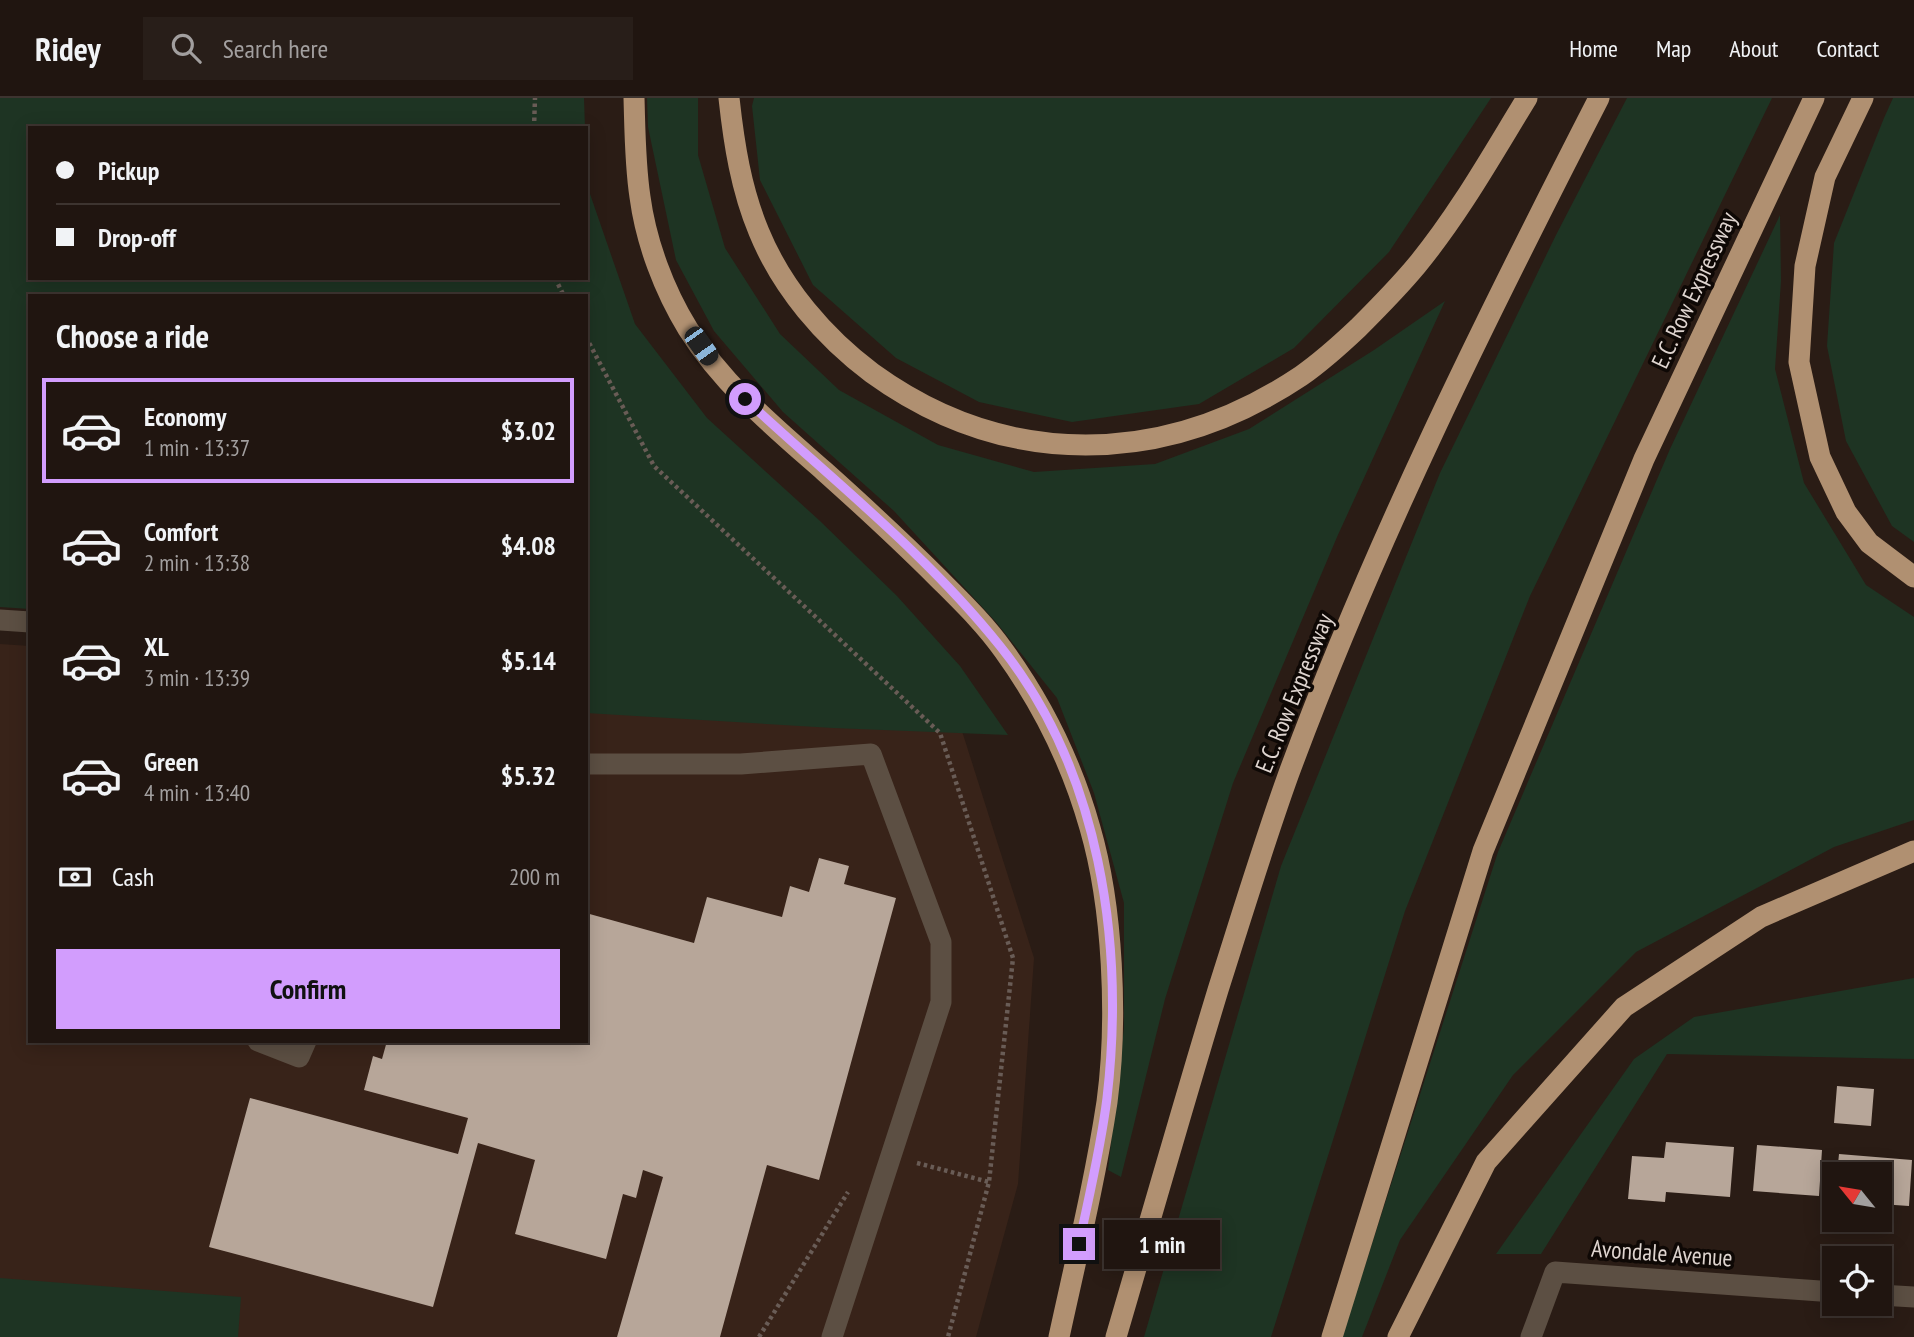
<!DOCTYPE html>
<html lang="en">
<head>
<meta charset="utf-8">
<style>
  :root { --surface:#201510; --page:#281e19; --text:#f1f3f6; --muted:#a29f9f; --line:#3d3430; --accent:#d29dfd }
  body { margin:0; font-family:"PT Sans Narrow",sans-serif; background:var(--page); color:var(--text); height:100vh; display:flex; flex-direction:column; font-size:26px; white-space:nowrap }
  * { box-sizing:border-box; margin:0 }
  p { font-size:23px; color:var(--muted) }
  .icon { flex:none; width:38px; height:38px; fill:none; stroke:currentColor; stroke-width:2; stroke-linecap:round; stroke-linejoin:round }
  .map { position:relative; flex:1; overflow:hidden }
  .details { position:absolute; left:28px; top:196px; width:560px; height:749px; display:flex; flex-direction:column; background:var(--surface); border-radius:0px; box-shadow:0 4px 18px #0003,0 0 0 2px var(--line) }
  .details>* { flex:none }
  .top-card { position:absolute; left:28px; top:28px; width:560px; height:154px; border-radius:0px; box-shadow:0 4px 18px #0003,0 0 0 2px var(--line); display:grid; align-content:center; height:154px; padding:0 28px; background:var(--surface) }
  .needle { width:46px; rotate:300deg }
  .buttons { position:absolute; left:1822px; top:1064px; display:grid; gap:14px }
  .buttons a { display:grid; place-items:center; width:70px; height:70px; border-radius:0px; background:var(--surface); box-shadow:0 4px 18px #0003,0 0 0 2px var(--line); font-size:35px }
  .end { position:absolute; width:32px; height:32px; margin:-16px; border:9px solid #d29dfd; background:#111; box-shadow:0 0 0 4px #111 }
  .from { border-radius:50% }
  .bubble { position:absolute; height:49px; border-radius:0px; background:var(--surface); box-shadow:0 4px 18px #0003,0 0 0 2px var(--line); font-size:23px; font-weight:600; line-height:49px; text-align:center }
  .car { position:absolute; width:21px; height:42px; margin:-21px -10px; border-radius:9px; box-shadow:0 0 5px 2px #0007; background:linear-gradient(#222 24%,#8ab4d8 0 40%,#222 0 76%,#8ab4d8 0 86%,#222 0) }
  .top-card b { display:flex; align-items:center; gap:24px; height:66px; font-size:26px }
  .top-card b+b { border-top:2px solid var(--line) }
  .top-card i { width:18px; height:18px; background:var(--text) }
  ul { padding:0; list-style:none }
  li { display:flex; align-items:center; gap:21px; height:105px; margin:0 14px 10px; padding:0 14px; border:4px solid transparent; border-radius:0px }
  li div { flex:1 }
  li b { display:block; font-size:26px }
  li em { font-style:normal; font-weight:600 }
  li.current { border-color:var(--accent) }
  li>.icon { width:63px; height:63px; stroke-width:1.5 }
  h2 { padding:0 28px; font-size:32px; line-height:84px }
  .pay { display:flex; align-items:center; gap:18px; height:77px; padding:0 28px; font-size:26px }
  .pay p { margin-inline-start:auto }
  .cta { display:flex; gap:14px; margin-top:auto; padding:14px 28px }
  .cta a { flex:1; height:80px; border-radius:0px; background:var(--accent); color:#111; font-size:28px; font-weight:600; line-height:80px; text-align:center }
  header { display:flex; align-items:center; gap:42px; box-sizing:border-box; height:98px; padding:0 35px; background:var(--surface); border-bottom:2px solid var(--line) }
  header strong { font-size:33px }
  nav { display:flex; gap:38px; margin-inline-start:auto; font-size:24px }
  .search { width:490px; height:63px; background:var(--page); display:flex; align-items:center; gap:18px; box-sizing:border-box; padding:0 24px; border-radius:0px; color:var(--muted); font-size:26px }
  .map>svg:first-child { display:block }
  .built { fill:#382319 }
  .green { fill:#1e3423 }
  .building { fill:#b7a699 }
  .lines { fill:none; stroke-linecap:round; stroke-linejoin:round }
  .path { stroke:#695c56; stroke-width:4.5; stroke-dasharray:3.5 3.5; stroke-linecap:butt }
  .minor { stroke:#5c4f43; stroke-width:21 }
  .highway { stroke:#b09071; stroke-width:21 }
  .route { stroke:#d29dfd; stroke-width:9 }
  .labels { text-anchor:middle; dominant-baseline:central; stroke-width:7; stroke-linejoin:round; paint-order:stroke }
  .street-label { font-size:24px; fill:#ded4cf; stroke:#0e0805 }
</style>
</head>
<body>
<header>
<strong>Ridey</strong>
<div class="search"><svg class="icon" aria-label="search" viewBox="0 0 24 24"><circle cx="10" cy="10" r="6"/><path d="M15 15l6 6"/></svg>Search here</div>
<nav><a>Home</a><a>Map</a><a>About</a><a>Contact</a></nav>
</header>
<div class="map">
<svg width="1914" height="1239" viewBox="0 0 1914 1239">
  <rect width="100%" height="100%" fill="#2a1c15"/>
  <path class="built" d="M 0,546 L 30,548 L 30,943 L 586,943 L 586,587 L 955,611 L 1034,860 L 1018,1086 L 976,1239 L 0,1239 Z"/>
  <path class="green" d="M 0,0 L 584,0 L 585,30 L 30,30 L 30,180 L 586,180 L 586,42 L 590,96 L 635,226 L 707,320 L 820,423 L 897,498 L 960,568 L 1008,637 L 833,630 L 586,615 L 586,198 L 30,198 L 30,511 L 0,509 Z
    M 647,0 L 698,0 L 698,57 L 725,150 L 780,236 L 839,292 L 938,347 L 1034,374 L 1155,366 L 1249,331 L 1374,252 L 1445,203 L 1337,439 L 1233,685 L 1165,901 L 1121,1079 L 1108,1072 L 1124,930 L 1124,805 L 1094,695 L 1057,600 L 996,524 L 894,413 L 783,314 L 714,233 L 676,162 L 648,29 Z
    M 754,0 L 1491,0 L 1389,154 L 1294,250 L 1199,306 L 1072,324 L 979,304 L 896,260 L 813,187 L 760,82 L 752,8 Z
    M 1627,0 L 1772,0 L 1530,498 L 1405,813 L 1271,1239 L 1144,1239 L 1281,768 L 1440,375 L 1556,137 Z
    M 1893,0 L 1914,0 L 1914,444 L 1892,428 L 1846,343 L 1827,248 L 1834,145 L 1884,20 Z
    M 1780,117 L 1781,183 L 1775,271 L 1804,385 L 1866,487 L 1914,519 L 1914,722 L 1834,749 L 1636,854 L 1513,977 L 1400,1142 L 1362,1239 L 1342,1239 L 1498,754 L 1670,351 Z
    M 1914,880 L 1914,961 L 1667,956 L 1541,1156 L 1496,1156 L 1634,961 L 1694,919 Z
    M 0,1180 L 241,1199 L 238,1239 L 0,1239 Z"/>
  <path class="building" d="M 819,760 L 849,768 L 844,786 L 896,800 L 819,1082 L 767,1067 L 720,1239 L 617,1239 L 663,1079 L 643,1072 L 636,1100 L 623,1096 L 606,1161 L 515,1136 L 535,1062 L 478,1045 L 433,1209 L 209,1149 L 250,1000 L 458,1056 L 468,1020 L 364,992 L 373,958 L 382,961 L 387,943 L 586,943 L 586,815 L 694,845 L 707,799 L 782,819 L 790,788 L 809,794 Z
    M 1837,988 L 1874,991 L 1871,1028 L 1834,1025 Z
    M 1666,1044 L 1734,1049 L 1730,1099 L 1666,1094 L 1665,1104 L 1628,1101 L 1632,1058 L 1664,1060 Z
    M 1757,1047 L 1822,1052 L 1819,1098 L 1753,1093 Z
    M 1839,1056 L 1912,1062 L 1909,1108 L 1880,1106 L 1880,1076 L 1837,1076 Z"/>
  <g class="lines">
    <path class="path" d="M 534,30 L 535,0
      M 555,180 L 564,198
      M 586,239 L 654,368 L 940,635 L 1013,860 L 989,1084 L 948,1239
      M 917,1065 L 989,1084
      M 759,1239 L 848,1094"/>
    <path class="minor" d="M 0,522 L 30,524
      M 586,666 L 741,666 L 871,656 L 941,844 L 941,904 L 832,1239
      M 258,943 L 299,959 L 306,943
      M 1880,1197 L 1914,1199
      M 1531,1239 L 1555,1174 L 1834,1194"/>
    <path class="highway" d="M 634,0 C 635,33 635,66 640,99 C 646,144 664,192 688,231 C 723,287 775,330 824,373 C 863,408 901,443 938,480 C 961,503 985,526 1004,553 C 1043,607 1072,666 1090,730 C 1113,809 1118,922 1107,1004 C 1095,1083 1076,1161 1059,1239
      M 729,0 C 734,46 741,91 759,134 C 782,190 824,239 872,275 C 1006,372 1165,369 1301,278 C 1321,264 1340,247 1358,230 C 1378,210 1398,190 1417,167 C 1459,116 1492,57 1527,0
      M 1863,0 L 1825,79 L 1805,168 L 1799,264 L 1820,359 L 1846,414 L 1869,445 L 1914,479
      M 1116,1239 C 1150,1123 1183,1007 1218,892 C 1241,820 1263,747 1289,675 C 1375,443 1486,220 1599,0
      M 1332,1239 L 1483,753 L 1644,361 L 1814,0
      M 1398,1239 L 1486,1064 L 1624,909 L 1761,819 L 1914,753"/>
  </g>
  <g class="lines">
    <path class="route" d="M 745,301 C 831,381 926,455 1000,548 C 1100,672 1125,845 1107,1000 C 1101,1049 1089,1098 1079,1146"/>
  </g>
  <g class="labels">
    <g class="street-label">
      <text transform="translate(1694 192) rotate(-65)">E.C. Row Expressway</text>
      <text transform="translate(1294 595) rotate(-68)">E.C. Row Expressway</text>
      <text transform="translate(1662 1155) rotate(4)">Avondale Avenue</text>
    </g>
  </g>
</svg>
<div class="buttons">
<a><svg class="needle" viewBox="-14 -14 28 28"><path d="M0-13l5 13h-10z" fill="#e53935"/><path d="M0 13l5-13h-10z" fill="#a29f9f"/></svg></a>
<a><svg class="icon" aria-label="locate" viewBox="0 0 24 24"><circle cx="12" cy="12" r="6"/><path d="M12 2v4M12 18v4M2 12h4M18 12h4"/></svg></a>
</div>
<i class="end from" style="left:745px;top:301px"></i>
<i class="end" style="left:1079px;top:1146px"></i>
<div class="bubble" style="left:1104px;top:1122px;width:116px">1 min</div>
<i class="car" style="left:701px;top:248px;rotate:145deg"></i>
<div class="top-card">
<b><i class="from"></i>Pickup</b>
<b><i></i>Drop-off</b>
</div>
<section class="details">
<h2>Choose a ride</h2>
<ul>
<li class="current"><svg class="icon" aria-label="car" viewBox="0 0 24 24"><path d="M5 17H2v-5l4-1 3-4h7l3 4 3 1v5h-3M9 17h6M6 11h13"/><circle cx="7" cy="17" r="2"/><circle cx="17" cy="17" r="2"/></svg><div><b>Economy</b><p>1 min · 13:37</p></div><em>$3.02</em></li>
<li><svg class="icon" aria-label="car" viewBox="0 0 24 24"><path d="M5 17H2v-5l4-1 3-4h7l3 4 3 1v5h-3M9 17h6M6 11h13"/><circle cx="7" cy="17" r="2"/><circle cx="17" cy="17" r="2"/></svg><div><b>Comfort</b><p>2 min · 13:38</p></div><em>$4.08</em></li>
<li><svg class="icon" aria-label="car" viewBox="0 0 24 24"><path d="M5 17H2v-5l4-1 3-4h7l3 4 3 1v5h-3M9 17h6M6 11h13"/><circle cx="7" cy="17" r="2"/><circle cx="17" cy="17" r="2"/></svg><div><b>XL</b><p>3 min · 13:39</p></div><em>$5.14</em></li>
<li><svg class="icon" aria-label="car" viewBox="0 0 24 24"><path d="M5 17H2v-5l4-1 3-4h7l3 4 3 1v5h-3M9 17h6M6 11h13"/><circle cx="7" cy="17" r="2"/><circle cx="17" cy="17" r="2"/></svg><div><b>Green</b><p>4 min · 13:40</p></div><em>$5.32</em></li>
</ul>
<div class="pay"><svg class="icon" aria-label="cash" viewBox="0 0 24 24"><path d="M3 7h18v10H3z"/><circle cx="12" cy="12" r="2"/></svg>Cash<p>200 m</p></div>
<div class="cta"><a>Confirm</a></div>
</section>
</div>
</body>
</html>
